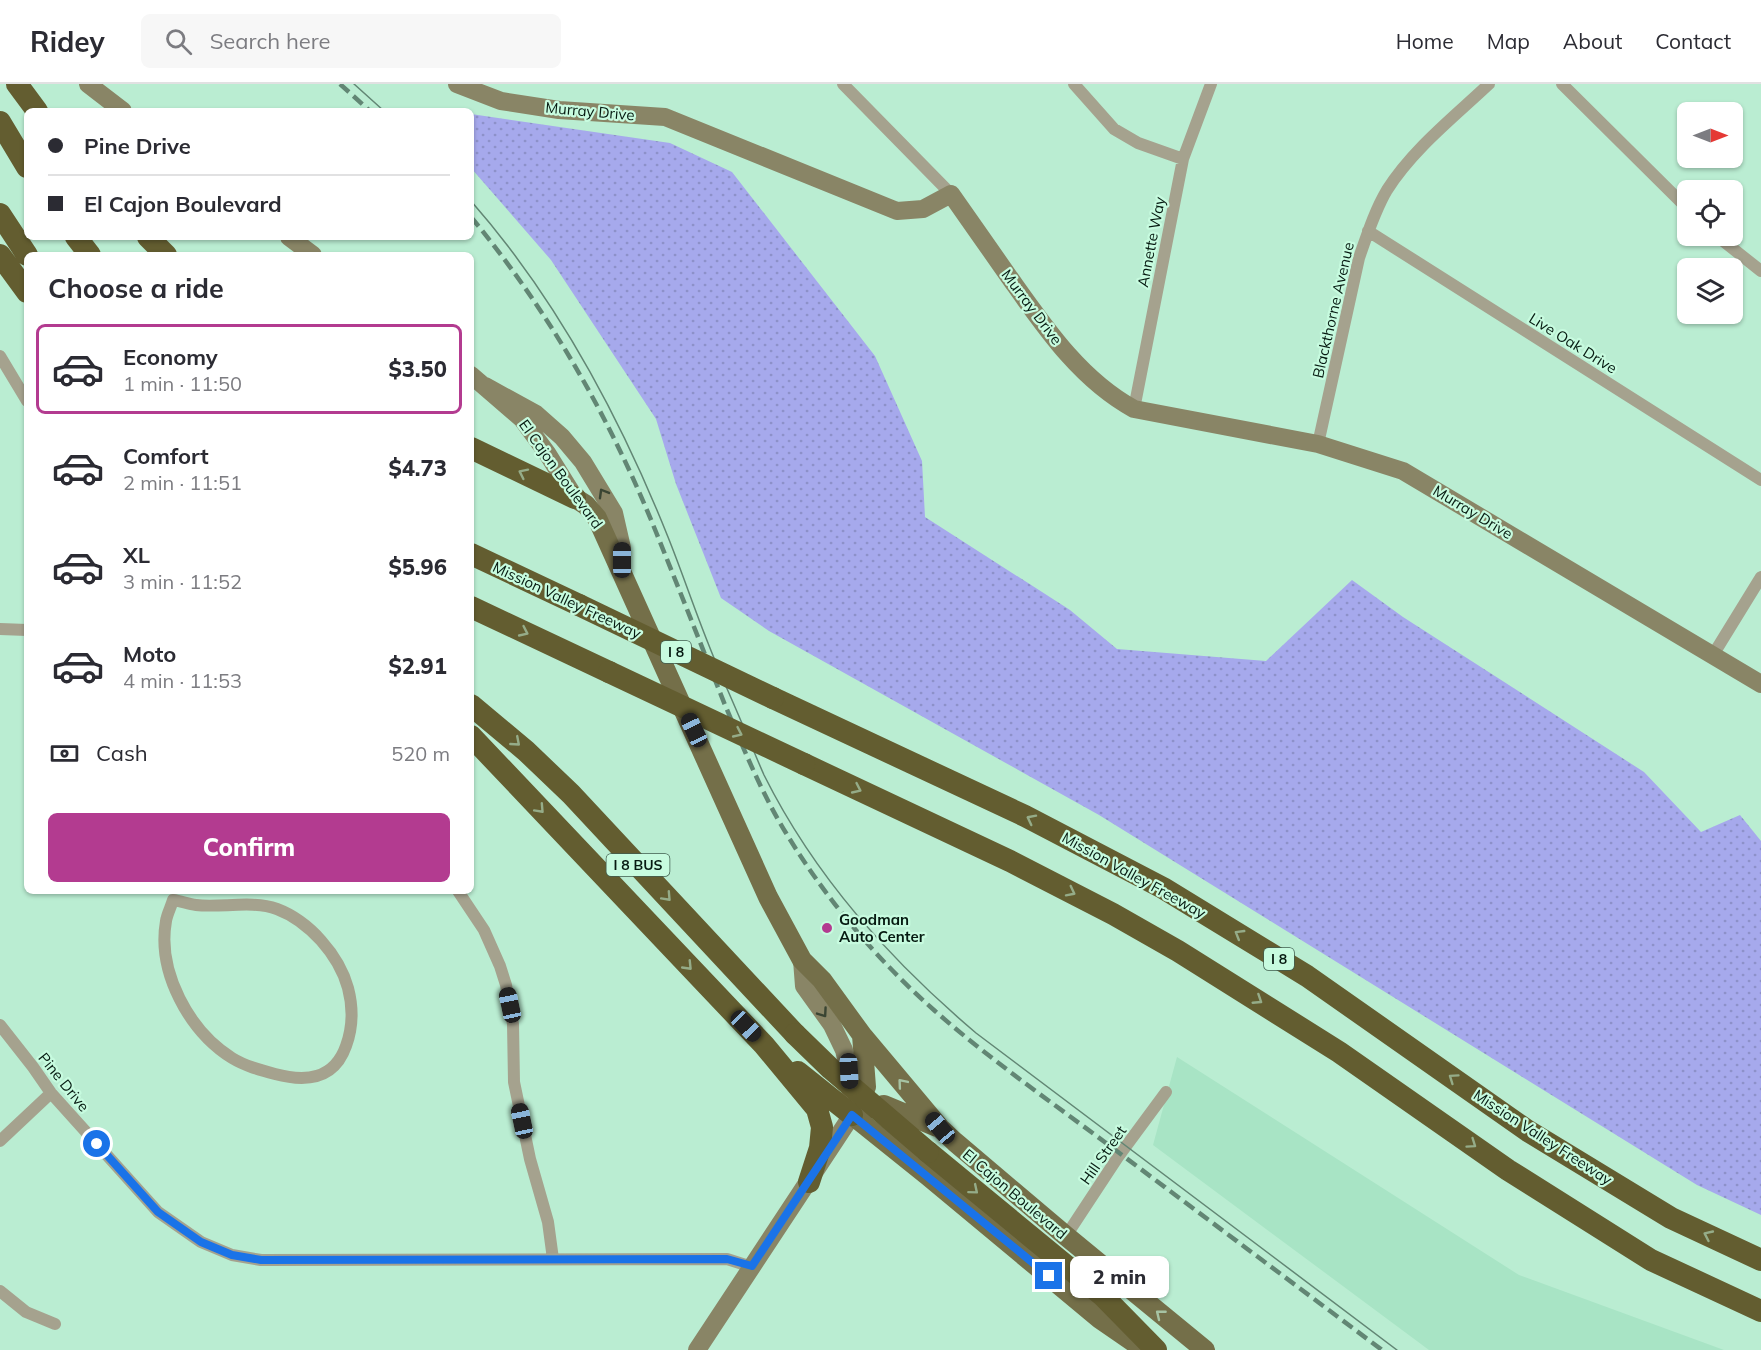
<!DOCTYPE html>
<html lang="en">
<head>
<meta charset="utf-8">
<style>
  :root { --surface:#fff; --page:#f7f7f7; --text:#2b2b33; --muted:#7c7c81; --line:#e1e1e2; --accent:#b33b90 }
  body { margin:0; font-family:Mulish,sans-serif; background:var(--page); color:var(--text); height:100vh; display:flex; flex-direction:column; font-size:22px; white-space:nowrap }
  * { box-sizing:border-box; margin:0 }
  p { font-size:20px; color:var(--muted) }
  .icon { flex:none; width:33px; height:33px; fill:none; stroke:currentColor; stroke-width:2; stroke-linecap:round; stroke-linejoin:round }
  .map { position:relative; flex:1; overflow:hidden }
  .side { position:absolute; left:24px; top:168px; width:450px; height:642px; display:flex; flex-direction:column; background:var(--surface); border-radius:9px; box-shadow:0 2px 4px #0004 }
  .side>* { flex:none }
  .top-card { position:absolute; left:24px; top:24px; width:450px; height:132px; border-radius:9px; box-shadow:0 2px 4px #0004; display:grid; align-content:center; height:132px; padding:0 24px; background:var(--surface) }
  .needle { width:39px; rotate:90deg }
  .tools { position:absolute; left:1677px; top:18px; display:grid; gap:12px }
  .tools a { display:grid; place-items:center; width:66px; height:66px; border-radius:9px; background:var(--surface); box-shadow:0 2px 4px #0004; font-size:30px }
  .end { position:absolute; width:27px; height:27px; margin:-14px; border:8px solid #1a73e8; background:#fff; box-shadow:0 0 0 3px #fff }
  .from { border-radius:50% }
  .bubble { position:absolute; height:42px; border-radius:9px; background:var(--surface); box-shadow:0 2px 4px #0004; font-size:20px; font-weight:800; line-height:42px; text-align:center }
  .car { position:absolute; width:18px; height:36px; margin:-18px -9px; border-radius:8px; box-shadow:0 0 4px 2px #0007; background:linear-gradient(#222 24%,#8ab4d8 0 40%,#222 0 76%,#8ab4d8 0 86%,#222 0) }
  .top-card b { display:flex; align-items:center; gap:21px; height:57px; font-size:22px }
  .top-card b+b { border-top:2px solid var(--line) }
  .top-card i { width:15px; height:15px; background:var(--text) }
  ul { padding:0; list-style:none }
  li { display:flex; align-items:center; gap:18px; height:90px; margin:0 12px 9px; padding:0 12px; border:3px solid transparent; border-radius:9px }
  li div { flex:1 }
  li b { display:block; font-size:22px }
  li em { font-style:normal; font-weight:800 }
  li.active { border-color:var(--accent) }
  li>.icon { width:54px; height:54px; stroke-width:1.5 }
  h2 { padding:0 24px; font-size:27px; line-height:72px }
  .pay { display:flex; align-items:center; gap:15px; height:66px; padding:0 24px; font-size:22px }
  .pay p { margin-inline-start:auto }
  .action { display:flex; gap:12px; margin-top:auto; padding:12px 24px }
  .action a { flex:1; height:69px; border-radius:9px; background:var(--accent); color:#fff; font-size:24px; font-weight:800; line-height:69px; text-align:center }
  header { display:flex; align-items:center; gap:36px; box-sizing:border-box; height:84px; padding:0 30px; background:var(--surface); border-bottom:2px solid var(--line) }
  header strong { font-size:28px }
  nav { display:flex; gap:33px; margin-inline-start:auto; font-size:21px }
  .search { width:420px; height:54px; background:var(--page); display:flex; align-items:center; gap:15px; box-sizing:border-box; padding:0 21px; border-radius:9px; color:var(--muted); font-size:22px }
  .map>svg:first-child { display:block }
  .built { fill:#a8e4c5 }
  .grass { fill:url(#grass-dots) }
  .lines { fill:none; stroke-linecap:round; stroke-linejoin:round }
  .street { stroke:#a5a28e; stroke-width:12 }
  .secondary { stroke:#898566; stroke-width:18 }
  .primary { stroke:#746f49; stroke-width:20 }
  .highway { stroke:#635d30; stroke-width:22 }
  .tram { stroke:#628674; stroke-width:1.5 }
  .rail { stroke:#628674; stroke-width:4.5; stroke-dasharray:12 6; stroke-linecap:butt }
  .highway-bridge { stroke:#635d30; stroke-width:22 }
  .oneway { stroke:#95ac88 }
  .oneway2 { stroke:#3a4533 }
  .oneway3 { stroke:#a6c3a3 }
  .route { stroke:#1a73e8; stroke-width:8 }
  .poi-dot { fill:#b33b90; stroke:#c7fbdf; stroke-width:2 }
  .labels { text-anchor:middle; dominant-baseline:central; stroke-width:4.5; stroke-linejoin:round; paint-order:stroke }
  .shield { fill:#c7fbdf; stroke:#405e4f; stroke-width:1.5 }
  .shield-label { font-size:14px; font-weight:bold; fill:#061a11 }
  .street-label { font-size:15px; fill:#061a11; stroke:#c7fbdf }
  .poi-label { font-size:15px; font-weight:bold; fill:#061a11; stroke:#c7fbdf; text-anchor:start }
</style>
</head>
<body>
<header>
<strong>Ridey</strong>
<div class="search"><svg class="icon" aria-label="search" viewBox="0 0 24 24"><circle cx="10" cy="10" r="6"/><path d="M15 15l6 6"/></svg>Search here</div>
<nav><a>Home</a><a>Map</a><a>About</a><a>Contact</a></nav>
</header>
<div class="map">
<svg width="1761" height="1266" viewBox="0 0 1761 1266">
  <defs>
    <pattern id="grass-dots" width="8" height="8" patternUnits="userSpaceOnUse" patternTransform="scale(1.5)"><rect width="8" height="8" fill="#a6a9ec"/><path d="M2 2h.1M6 6h.1" fill="none" stroke="#8d91c9" stroke-width="1.8" stroke-linecap="round"/></pattern>
  </defs>
  <rect width="100%" height="100%" fill="#baedd2"/>
  <path class="built" d="M 1177,973 L 1519,1191 L 1724,1266 L 1429,1266 L 1153,1061 Z"/>
  <path class="grass" d="M 471,30 L 670,59 L 732,88 L 875,272 L 922,377 L 925,433 L 1070,526 L 1117,565 L 1266,577 L 1352,496 L 1403,533 L 1644,688 L 1701,748 L 1740,731 L 1761,757 L 1761,1131 L 1697,1101 L 1099,731 L 769,547 L 721,514 L 676,400 L 656,335 L 551,176 L 471,84 Z"/>
  <g class="lines">
    <path class="street" d="M 843,0 L 951,110
      M 1074,0 L 1114,45 L 1138,59 L 1183,75
      M 1562,0 L 1688,125
      M 1368,147 L 1761,396
      M 1717,152 L 1761,187
      M 0,272 L 27,317
      M 1134,325 L 1183,75 L 1211,0
      M 1318,360 L 1359,174 C 1367,151 1375,126 1387,106 C 1413,65 1454,33 1489,0
      M 0,545 L 27,546
      M 1713,571 L 1761,493
      M 458,807 L 484,846 L 500,882 L 506,901 L 513,940 L 514,998 L 530,1075 L 548,1138 L 553,1175
      M 173,816 C 181,817 188,820 196,821 C 221,824 252,816 277,825 C 309,837 339,871 348,904 C 353,923 353,943 346,962 C 334,996 305,998 275,990 C 260,986 245,982 232,974 C 189,947 157,888 166,837 C 167,830 171,823 173,816 Z
      M 0,941 L 33,983 L 51,1009 L 158,1128 L 201,1158 L 232,1171 L 261,1176 L 727,1175 L 752,1183
      M 0,1057 L 51,1009
      M 1066,1152 L 1118,1073 L 1166,1008
      M 0,1207 L 26,1228 L 55,1240"/>
    <path class="secondary" d="M 88,0 L 123,27
      M 457,0 L 501,17 L 559,26 L 665,33 L 897,127 L 923,125 L 951,110 C 971,139 992,168 1012,197 C 1046,245 1081,296 1134,325 L 1318,360 L 1403,387 L 1761,600
      M 289,153 L 313,171
      M 471,291 L 522,335 L 547,369 L 575,414
      M 485,302 L 536,330 L 562,353 L 583,378 L 614,429 L 622,464 L 622,488
      M 697,1266 L 852,1031 L 849,987 L 844,966 L 832,941 L 804,902 L 802,876"/>
    <path class="primary" d="M 575,414 L 586,421 L 597,434 L 768,813 L 802,876 L 822,896 L 862,951 L 940,1044 L 955,1058 L 1066,1152 L 1205,1266
      M 855,1023 L 866,1003 L 862,951
      M 873,1024 L 884,1021 L 937,1043
      M 852,1031 L 928,1092 L 1100,1235 L 1145,1266"/>
    <path class="highway" d="M 17,0 L 37,27
      M 0,38 L 27,83
      M 0,130 L 27,171
      M 76,153 L 90,171
      M 148,153 L 166,171
      M 0,171 L 27,208
      M 471,364 L 575,414
      M 471,470 L 579,521
      M 471,523 L 609,588
      M 773,614 L 1025,732 L 1163,804 L 1307,892 L 1528,1047 L 1671,1134 L 1761,1176
      M 471,621 L 526,667 L 571,710 L 795,950
      M 471,652 L 764,961 L 817,1025 L 822,1043 L 820,1064 L 809,1098
      M 804,680 L 1010,777 L 1113,830 L 1178,867 L 1339,968 L 1508,1086 L 1651,1176 L 1761,1227
      M 798,988 L 852,1031
      M 928,1068 L 1103,1212 L 1156,1266"/>
    <path class="tram" d="M 354,0 L 384,27
      M 471,117 C 557,215 620,333 668,453 C 682,488 694,524 708,559 C 718,585 730,611 741,637 C 749,655 756,673 764,691 C 815,793 890,876 976,949 L 1397,1266"/>
    <path class="rail" d="M 340,0 L 370,27
      M 471,133 C 549,227 610,334 656,448 C 679,505 702,563 725,621 C 744,665 761,708 786,749 C 826,815 877,876 935,927 C 993,978 1057,1022 1118,1068 C 1206,1134 1294,1200 1382,1266"/>
    <path class="highway-bridge" d="M 579,521 L 773,614
      M 609,588 L 804,680
      M 795,950 L 831,985 L 928,1068"/>
  </g>
  <defs><path id="oneway-chevron" d="M-2-3.5L2.5 0L-2 3.5" fill="none" stroke-width="1.6" stroke-linecap="round" stroke-linejoin="round" transform="scale(1.5)"/></defs>
  <g class="oneway">
    <use href="#oneway-chevron" transform="translate(523 389) rotate(-154)"/>
    <use href="#oneway-chevron" transform="translate(524 548) rotate(25)"/>
    <use href="#oneway-chevron" transform="translate(738 649) rotate(25)"/>
    <use href="#oneway-chevron" transform="translate(516 658) rotate(41)"/>
    <use href="#oneway-chevron" transform="translate(857 705) rotate(25)"/>
    <use href="#oneway-chevron" transform="translate(540 725) rotate(47)"/>
    <use href="#oneway-chevron" transform="translate(1031 735) rotate(-153)"/>
    <use href="#oneway-chevron" transform="translate(1071 808) rotate(27)"/>
    <use href="#oneway-chevron" transform="translate(667 813) rotate(47)"/>
    <use href="#oneway-chevron" transform="translate(1239 850) rotate(-149)"/>
    <use href="#oneway-chevron" transform="translate(688 882) rotate(46)"/>
    <use href="#oneway-chevron" transform="translate(1258 916) rotate(33)"/>
    <use href="#oneway-chevron" transform="translate(1453 994) rotate(-145)"/>
    <use href="#oneway-chevron" transform="translate(1472 1060) rotate(35)"/>
    <use href="#oneway-chevron" transform="translate(974 1106) rotate(40)"/>
    <use href="#oneway-chevron" transform="translate(1708 1151) rotate(-155)"/>
  </g>
  <g class="oneway2">
    <use href="#oneway-chevron" transform="translate(603 409) rotate(-120)"/>
    <use href="#oneway-chevron" transform="translate(823 929) rotate(55)"/>
  </g>
  <g class="oneway3">
    <use href="#oneway-chevron" transform="translate(902 999) rotate(-130)"/>
    <use href="#oneway-chevron" transform="translate(1160 1230) rotate(-141)"/>
  </g>
  <g class="lines">
    <path class="route" d="M 97,1060 L 158,1128 L 201,1158 L 232,1171 L 261,1176 L 727,1175 L 752,1182 L 852,1031 L 1049,1192"/>
  </g>
  <circle class="poi-dot" cx="827" cy="844" r="6"/>
  <g class="labels">
    <g class="shield">
      <rect x="661" y="557" width="30" height="22" rx="4.5"/>
      <rect x="606.5" y="770" width="63" height="22" rx="4.5"/>
      <rect x="1264" y="864" width="30" height="22" rx="4.5"/>
    </g>
    <g class="shield-label">
      <text x="676" y="568">I 8</text>
      <text x="638" y="781">I 8 BUS</text>
      <text x="1279" y="875">I 8</text>
    </g>
    <g class="street-label">
      <text transform="translate(590 27) rotate(5)">Murray Drive</text>
      <text transform="translate(1151 158) rotate(-79)">Annette Way</text>
      <text transform="translate(1032 223) rotate(53)">Murray Drive</text>
      <text transform="translate(1333 226) rotate(-77)">Blackthorne Avenue</text>
      <text transform="translate(1573 259) rotate(32)">Live Oak Drive</text>
      <text transform="translate(561 390) rotate(54)">El Cajon Boulevard</text>
      <text transform="translate(1473 428) rotate(31)">Murray Drive</text>
      <text transform="translate(567 516) rotate(25)">Mission Valley Freeway</text>
      <text transform="translate(1134 791) rotate(29)">Mission Valley Freeway</text>
      <text transform="translate(64 998) rotate(51)">Pine Drive</text>
      <text transform="translate(1543 1053) rotate(33)">Mission Valley Freeway</text>
      <text transform="translate(1103 1071) rotate(-55)">Hill Street</text>
      <text transform="translate(1015 1110) rotate(40)">El Cajon Boulevard</text>
    </g>
    <g class="poi-label">
      <text x="839" y="835">Goodman<tspan x="839" dy="17">Auto Center</tspan></text>
    </g>
  </g>
</svg>
<div class="tools">
<a><svg class="needle" viewBox="-14 -14 28 28"><path d="M0-13l5 13h-10z" fill="#e53935"/><path d="M0 13l5-13h-10z" fill="#7c7c81"/></svg></a>
<a><svg class="icon" aria-label="locate" viewBox="0 0 24 24"><circle cx="12" cy="12" r="6"/><path d="M12 2v4M12 18v4M2 12h4M18 12h4"/></svg></a>
<a><svg class="icon" aria-label="layers" viewBox="0 0 24 24"><path d="M12 4l9 5-9 5-9-5zM3 14l9 5 9-5"/></svg></a>
</div>
<i class="end from" style="left:97px;top:1060px"></i>
<i class="end" style="left:1049px;top:1192px"></i>
<div class="bubble" style="left:1070px;top:1172px;width:99px">2 min</div>
<i class="car" style="left:622px;top:476px;rotate:0deg"></i>
<i class="car" style="left:694px;top:646px;rotate:335deg"></i>
<i class="car" style="left:510px;top:921px;rotate:348deg"></i>
<i class="car" style="left:746px;top:942px;rotate:136deg"></i>
<i class="car" style="left:849px;top:987px;rotate:177deg"></i>
<i class="car" style="left:522px;top:1037px;rotate:348deg"></i>
<i class="car" style="left:940px;top:1044px;rotate:320deg"></i>
<div class="top-card">
<b><i class="from"></i>Pine Drive</b>
<b><i></i>El Cajon Boulevard</b>
</div>
<section class="side">
<h2>Choose a ride</h2>
<ul>
<li class="active"><svg class="icon" aria-label="car" viewBox="0 0 24 24"><path d="M5 17H2v-5l4-1 3-4h7l3 4 3 1v5h-3M9 17h6M6 11h13"/><circle cx="7" cy="17" r="2"/><circle cx="17" cy="17" r="2"/></svg><div><b>Economy</b><p>1 min · 11:50</p></div><em>$3.50</em></li>
<li><svg class="icon" aria-label="car" viewBox="0 0 24 24"><path d="M5 17H2v-5l4-1 3-4h7l3 4 3 1v5h-3M9 17h6M6 11h13"/><circle cx="7" cy="17" r="2"/><circle cx="17" cy="17" r="2"/></svg><div><b>Comfort</b><p>2 min · 11:51</p></div><em>$4.73</em></li>
<li><svg class="icon" aria-label="car" viewBox="0 0 24 24"><path d="M5 17H2v-5l4-1 3-4h7l3 4 3 1v5h-3M9 17h6M6 11h13"/><circle cx="7" cy="17" r="2"/><circle cx="17" cy="17" r="2"/></svg><div><b>XL</b><p>3 min · 11:52</p></div><em>$5.96</em></li>
<li><svg class="icon" aria-label="car" viewBox="0 0 24 24"><path d="M5 17H2v-5l4-1 3-4h7l3 4 3 1v5h-3M9 17h6M6 11h13"/><circle cx="7" cy="17" r="2"/><circle cx="17" cy="17" r="2"/></svg><div><b>Moto</b><p>4 min · 11:53</p></div><em>$2.91</em></li>
</ul>
<div class="pay"><svg class="icon" aria-label="cash" viewBox="0 0 24 24"><path d="M3 7h18v10H3z"/><circle cx="12" cy="12" r="2"/></svg>Cash<p>520 m</p></div>
<div class="action"><a>Confirm</a></div>
</section>
</div>
</body>
</html>
